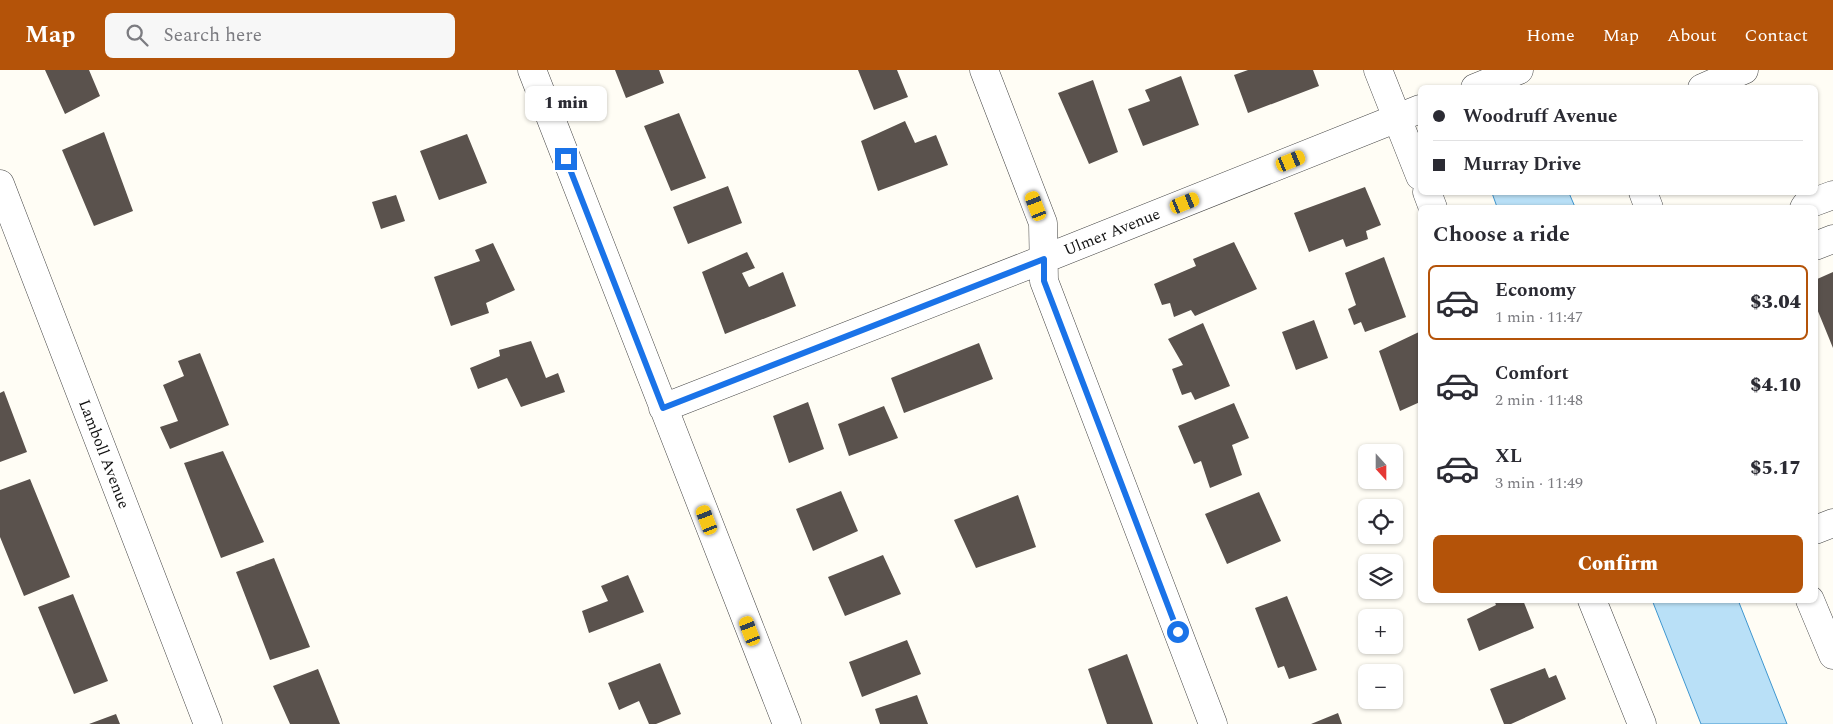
<!DOCTYPE html>
<html lang="en">
<head>
<meta charset="utf-8">
<style>
  :root { --surface:#fff; --page:#f7f7f7; --text:#2b2b33; --muted:#7c7c81; --line:#e1e1e2; --accent:#b45309 }
  body { margin:0; font-family:Spectral,serif; background:var(--page); color:var(--text); height:100vh; display:flex; flex-direction:column; font-size:19px; white-space:nowrap }
  * { box-sizing:border-box; margin:0 }
  p { font-size:16px; color:var(--muted) }
  .icon { flex:none; width:28px; height:28px; fill:none; stroke:currentColor; stroke-width:2; stroke-linecap:round; stroke-linejoin:round }
  .map { position:relative; flex:1; overflow:hidden }
  .drawer { position:absolute; left:1418px; top:135px; width:400px; height:398px; display:flex; flex-direction:column; background:var(--surface); border-radius:8px; box-shadow:0 1px 4px #0004 }
  .drawer>* { flex:none }
  .hud { position:absolute; left:1418px; top:15px; width:400px; height:110px; border-radius:8px; box-shadow:0 1px 4px #0004; display:grid; align-content:center; height:110px; padding:0 15px; background:var(--surface) }
  .needle { width:32px; rotate:159deg }
  .fabs { position:absolute; left:1358px; top:374px; display:grid; gap:10px }
  .fabs a { display:grid; place-items:center; width:45px; height:45px; border-radius:8px; background:var(--surface); box-shadow:0 1px 4px #0004; font-size:25px }
  .end { position:absolute; width:22px; height:22px; margin:-11px; border:6px solid #1a73e8; background:#fff; box-shadow:0 0 0 2px #fff }
  .from { border-radius:50% }
  .bubble { position:absolute; height:35px; border-radius:8px; background:var(--surface); box-shadow:0 1px 4px #0004; font-size:16px; font-weight:800; line-height:35px; text-align:center }
  .car { position:absolute; width:15px; height:30px; margin:-15px -8px; border-radius:6px; box-shadow:0 0 4px 1px #0007; background:linear-gradient(#f5c518 24%,#345 0 40%,#f5c518 0 76%,#345 0 86%,#f5c518 0) }
  .hud b { display:flex; align-items:center; gap:18px; height:48px; font-size:19px }
  .hud b+b { border-top:1px solid var(--line) }
  .hud i { width:12px; height:12px; background:var(--text) }
  ul { padding:0; list-style:none }
  li { display:flex; align-items:center; gap:15px; height:75px; margin:0 10px 8px; padding:0 5px; border:2px solid transparent; border-radius:8px }
  li div { flex:1 }
  li b { display:block; font-size:19px }
  li em { font-style:normal; font-weight:800 }
  li.on { border-color:var(--accent) }
  li>.icon { width:45px; height:45px; stroke-width:1.5 }
  h2 { padding:0 15px; font-size:22px; line-height:60px }
  .action { display:flex; gap:10px; margin-top:auto; padding:10px 15px }
  .action a { flex:1; height:58px; border-radius:8px; background:var(--accent); color:#fff; font-size:20px; font-weight:800; line-height:58px; text-align:center }
  header { display:flex; align-items:center; gap:30px; box-sizing:border-box; height:70px; padding:0 25px; background:var(--accent); color:#fff }
  header strong { font-size:24px }
  nav { display:flex; gap:28px; margin-inline-start:auto; font-size:18px }
  .search { width:350px; height:45px; background:var(--page); display:flex; align-items:center; gap:12px; box-sizing:border-box; padding:0 18px; border-radius:8px; color:var(--muted); font-size:19px }
  .map>svg:first-child { display:block }
  .water { fill:#b9e0f7; stroke:#3f96cf }
  .building { fill:#5a524d }
  .lines { fill:none; stroke-linecap:round; stroke-linejoin:round }
  .minor-casing { stroke:#444; stroke-width:29 }
  .minor { stroke:#fff; stroke-width:28 }
  .route { stroke:#1a73e8; stroke-width:6 }
  .labels { text-anchor:middle; dominant-baseline:central; stroke-width:5; stroke-linejoin:round; paint-order:stroke }
  .street-label { font-size:16px; fill:#111; stroke:#fff }
</style>
</head>
<body>
<header>
<strong>Map</strong>
<div class="search"><svg class="icon" aria-label="search" viewBox="0 0 24 24"><circle cx="10" cy="10" r="6"/><path d="M15 15l6 6"/></svg>Search here</div>
<nav><a>Home</a><a>Map</a><a>About</a><a>Contact</a></nav>
</header>
<div class="map">
<svg width="1833" height="654" viewBox="0 0 1833 654">
  <rect width="100%" height="100%" fill="#fffdf5"/>
  <path class="water" d="M 1492,123 L 1569,123 L 1575,137 L 1497,137 Z
    M 1652,530 L 1738,530 L 1787,654 L 1701,654 Z"/>
  <path class="building" d="M 45,0 L 89,0 L 100,26 L 65,44 Z
    M 615,0 L 659,0 L 664,13 L 626,28 Z
    M 858,0 L 897,0 L 908,27 L 874,40 Z
    M 1248,0 L 1313,0 L 1319,16 L 1248,43 L 1234,5 Z
    M 1181,6 L 1199,55 L 1143,76 L 1128,39 L 1150,31 L 1145,20 Z
    M 1093,10 L 1118,82 L 1089,94 L 1058,23 Z
    M 679,43 L 706,108 L 671,121 L 644,56 Z
    M 905,51 L 915,73 L 936,65 L 948,95 L 878,121 L 861,71 Z
    M 104,62 L 133,141 L 94,156 L 62,80 Z
    M 467,64 L 487,113 L 439,130 L 420,81 Z
    M 728,116 L 742,153 L 688,174 L 673,137 Z
    M 1365,117 L 1381,155 L 1366,161 L 1368,169 L 1346,177 L 1343,169 L 1309,182 L 1294,143 Z
    M 396,125 L 405,151 L 381,159 L 372,132 Z
    M 1234,172 L 1257,219 L 1195,246 L 1191,240 L 1174,247 L 1170,233 L 1162,235 L 1154,214 L 1196,196 L 1193,189 Z
    M 493,173 L 515,220 L 486,233 L 489,243 L 451,256 L 434,207 L 480,191 L 475,180 Z
    M 747,182 L 755,198 L 742,203 L 749,217 L 783,202 L 796,236 L 725,264 L 702,202 Z
    M 1384,187 L 1406,247 L 1365,262 L 1361,252 L 1354,255 L 1348,239 L 1356,235 L 1345,203 Z
    M 1833,202 L 1833,278 L 1815,234 L 1815,210 Z
    M 1314,250 L 1328,288 L 1296,300 L 1282,262 Z
    M 1203,253 L 1230,316 L 1195,330 L 1191,322 L 1182,325 L 1172,299 L 1183,295 L 1168,269 Z
    M 1419,262 L 1420,332 L 1400,341 L 1379,281 Z
    M 531,271 L 546,308 L 558,303 L 565,322 L 521,337 L 507,308 L 478,319 L 470,298 L 500,286 L 499,280 Z
    M 979,273 L 993,309 L 904,343 L 891,308 Z
    M 200,283 L 229,355 L 170,379 L 160,357 L 178,351 L 163,315 L 184,306 L 178,291 Z
    M 4,321 L 27,382 L 0,392 L 0,323 Z
    M 808,332 L 824,379 L 789,393 L 773,346 Z
    M 1234,333 L 1249,368 L 1232,375 L 1242,405 L 1210,418 L 1201,391 L 1194,394 L 1178,356 Z
    M 884,336 L 898,368 L 849,386 L 838,354 Z
    M 223,381 L 264,472 L 221,488 L 184,393 Z
    M 30,409 L 70,507 L 24,526 L 0,467 L 0,420 Z
    M 841,421 L 858,461 L 813,481 L 796,439 Z
    M 1259,422 L 1281,471 L 1227,494 L 1205,444 Z
    M 1018,425 L 1036,477 L 976,498 L 954,450 Z
    M 883,485 L 901,524 L 845,546 L 828,507 Z
    M 274,488 L 310,577 L 270,590 L 236,502 Z
    M 628,505 L 644,542 L 589,563 L 582,541 L 608,531 L 601,516 Z
    M 73,524 L 108,611 L 74,624 L 38,537 Z
    M 1287,526 L 1317,600 L 1289,609 L 1284,596 L 1278,598 L 1255,538 Z
    M 1494,530 L 1523,530 L 1534,558 L 1479,581 L 1467,549 L 1496,535 Z
    M 907,570 L 921,604 L 862,627 L 849,592 Z
    M 1127,584 L 1153,654 L 1107,654 L 1088,599 Z
    M 660,593 L 681,644 L 656,654 L 649,654 L 639,631 L 619,640 L 608,613 Z
    M 1545,598 L 1549,608 L 1556,605 L 1566,629 L 1511,654 L 1504,654 L 1490,619 Z
    M 318,599 L 340,654 L 290,654 L 273,616 Z
    M 917,625 L 928,654 L 880,654 L 875,639 Z
    M 1338,643 L 1342,654 L 1311,654 Z
    M 116,644 L 120,654 L 89,654 Z"/>
  <g class="lines">
    <g class="minor-casing">
      <path id="minor" d="M 532,0 L 787,654
        M 984,0 L 1043,153 L 1044,211 L 1213,654
        M 1378,0 L 1420,106
        M 1475,18 L 1519,0
        M 1702,18 L 1744,0
        M 0,114 L 208,654
        M 1427,122 L 1433,138
        M 1643,122 L 1649,138
        M 1804,138 L 1806,135 L 1833,125
        M 1815,176 L 1833,169
        M 663,338 L 1044,189 L 1420,39
        M 1815,460 L 1833,453
        M 1592,530 L 1642,654
        M 1810,530 L 1833,585"/>
    </g>
    <use href="#minor" class="minor"/>
  </g>
  <g class="lines">
    <path class="route" d="M 566,89 L 663,338 L 1044,189 L 1044,211 L 1178,562"/>
  </g>
  <g class="labels">
    <g class="street-label">
      <text transform="translate(1112 162) rotate(-22)">Ulmer Avenue</text>
      <text transform="translate(104 384) rotate(69)">Lamboll Avenue</text>
    </g>
  </g>
</svg>
<div class="fabs">
<a><svg class="needle" viewBox="-14 -14 28 28"><path d="M0-13l5 13h-10z" fill="#e53935"/><path d="M0 13l5-13h-10z" fill="#7c7c81"/></svg></a>
<a><svg class="icon" aria-label="locate" viewBox="0 0 24 24"><circle cx="12" cy="12" r="6"/><path d="M12 2v4M12 18v4M2 12h4M18 12h4"/></svg></a>
<a><svg class="icon" aria-label="layers" viewBox="0 0 24 24"><path d="M12 4l9 5-9 5-9-5zM3 14l9 5 9-5"/></svg></a>
<a>+</a>
<a>−</a>
</div>
<i class="end from" style="left:1178px;top:562px"></i>
<i class="end" style="left:566px;top:89px"></i>
<div class="bubble" style="left:525px;top:16px;width:82px">1 min</div>
<i class="car" style="left:1291px;top:91px;rotate:68deg"></i>
<i class="car" style="left:1185px;top:133px;rotate:68deg"></i>
<i class="car" style="left:1036px;top:136px;rotate:339deg"></i>
<i class="car" style="left:707px;top:450px;rotate:339deg"></i>
<i class="car" style="left:750px;top:561px;rotate:339deg"></i>
<div class="hud">
<b><i class="from"></i>Woodruff Avenue</b>
<b><i></i>Murray Drive</b>
</div>
<section class="drawer">
<h2>Choose a ride</h2>
<ul>
<li class="on"><svg class="icon" aria-label="car" viewBox="0 0 24 24"><path d="M5 17H2v-5l4-1 3-4h7l3 4 3 1v5h-3M9 17h6M6 11h13"/><circle cx="7" cy="17" r="2"/><circle cx="17" cy="17" r="2"/></svg><div><b>Economy</b><p>1 min · 11:47</p></div><em>$3.04</em></li>
<li><svg class="icon" aria-label="car" viewBox="0 0 24 24"><path d="M5 17H2v-5l4-1 3-4h7l3 4 3 1v5h-3M9 17h6M6 11h13"/><circle cx="7" cy="17" r="2"/><circle cx="17" cy="17" r="2"/></svg><div><b>Comfort</b><p>2 min · 11:48</p></div><em>$4.10</em></li>
<li><svg class="icon" aria-label="car" viewBox="0 0 24 24"><path d="M5 17H2v-5l4-1 3-4h7l3 4 3 1v5h-3M9 17h6M6 11h13"/><circle cx="7" cy="17" r="2"/><circle cx="17" cy="17" r="2"/></svg><div><b>XL</b><p>3 min · 11:49</p></div><em>$5.17</em></li>
</ul>
<div class="action"><a>Confirm</a></div>
</section>
</div>
</body>
</html>
